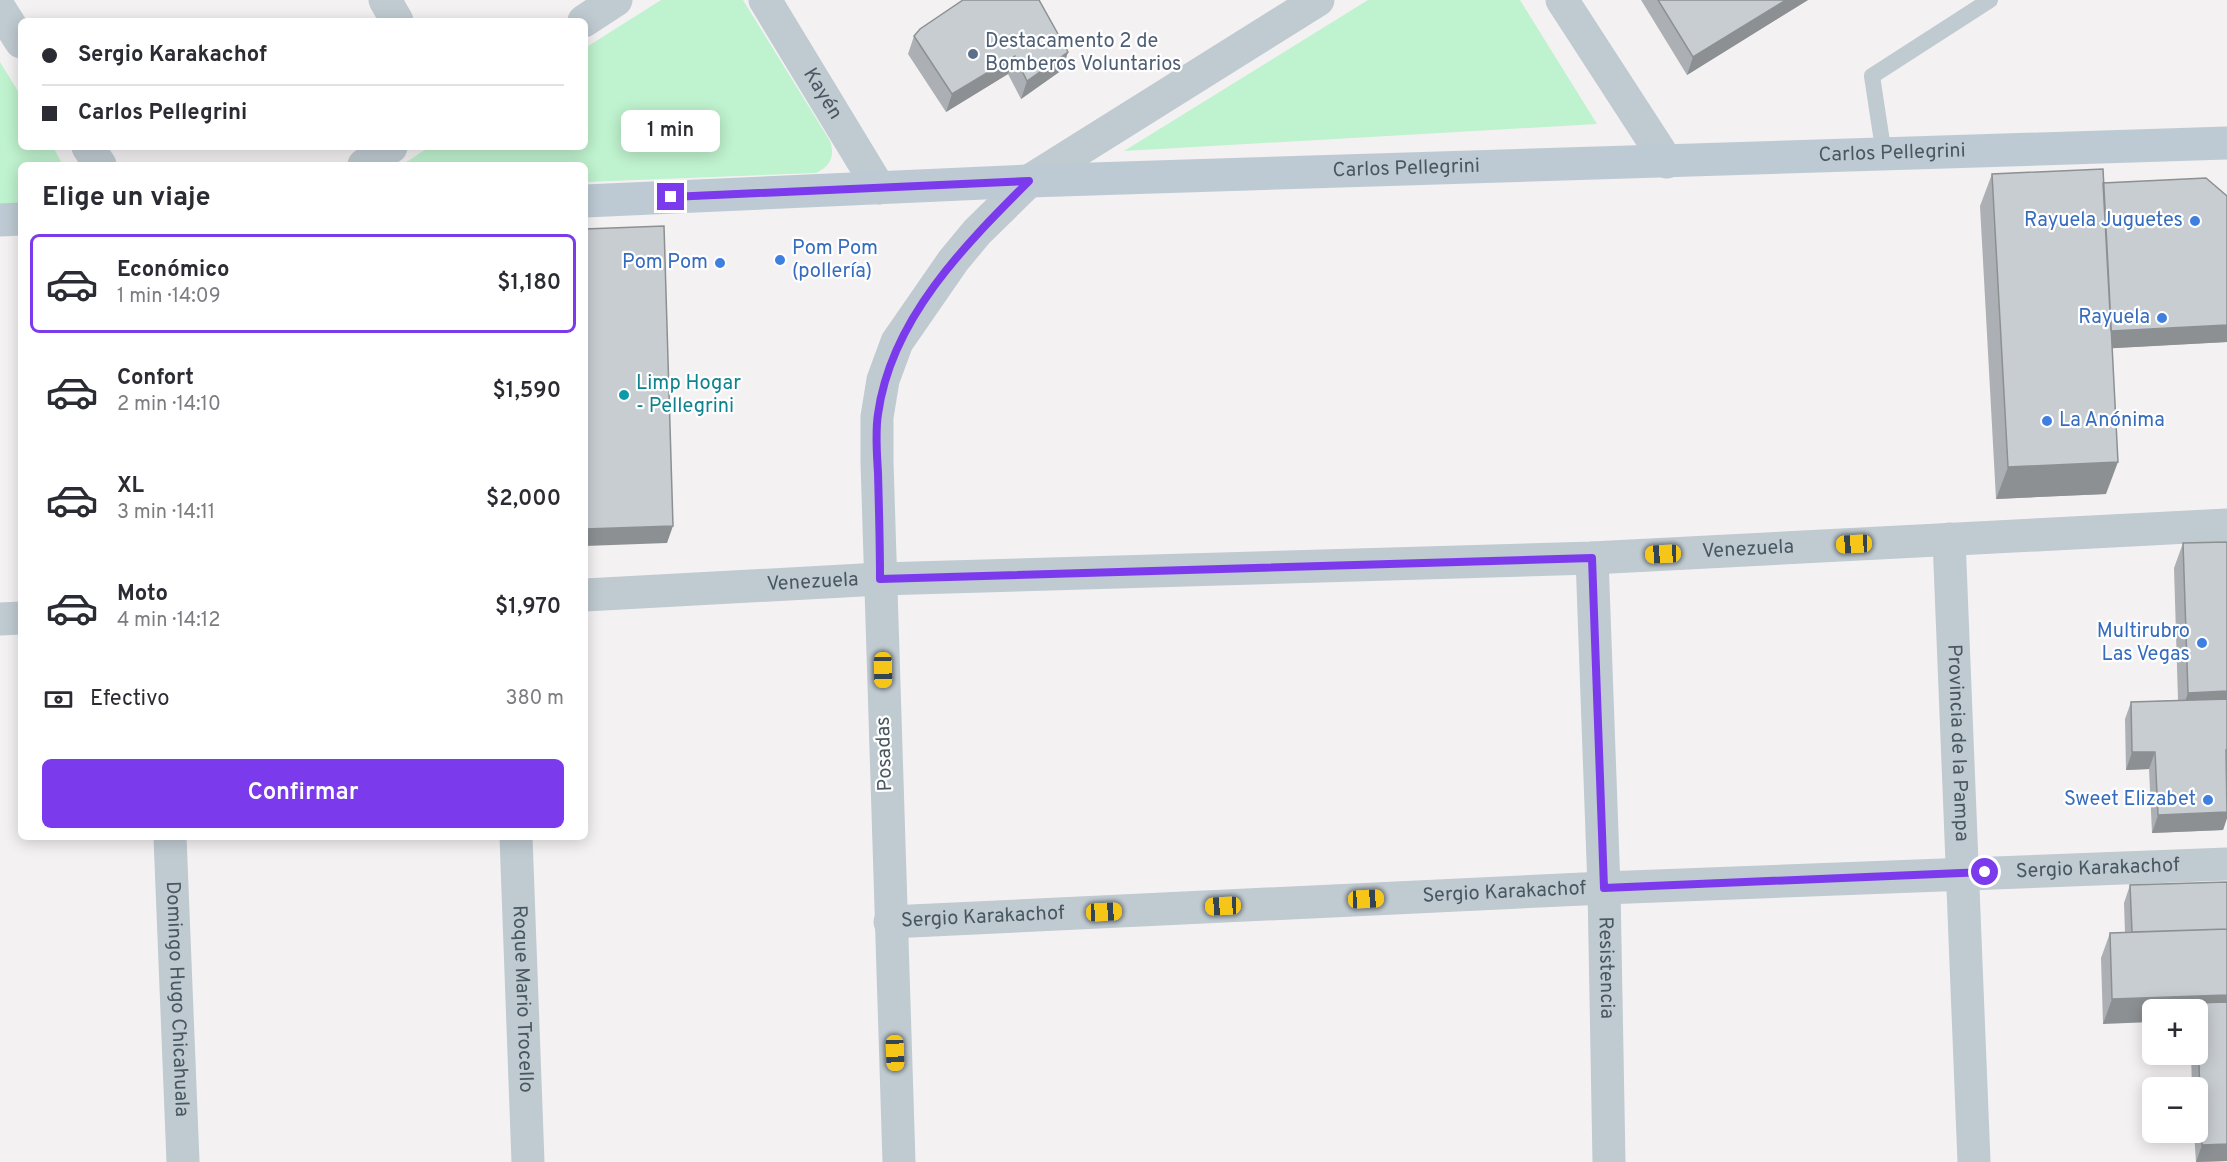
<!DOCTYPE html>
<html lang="es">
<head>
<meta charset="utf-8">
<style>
  :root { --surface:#fff; --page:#f2f2f3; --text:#2b2b33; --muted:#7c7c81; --line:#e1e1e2; --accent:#7c3aed }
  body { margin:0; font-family:Overpass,sans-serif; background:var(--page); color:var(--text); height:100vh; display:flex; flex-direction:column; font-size:22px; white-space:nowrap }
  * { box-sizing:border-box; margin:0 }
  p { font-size:20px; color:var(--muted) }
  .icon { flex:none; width:33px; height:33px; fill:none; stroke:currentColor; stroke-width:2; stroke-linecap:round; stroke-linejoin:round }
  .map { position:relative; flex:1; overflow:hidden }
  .details { position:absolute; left:18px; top:162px; width:570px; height:678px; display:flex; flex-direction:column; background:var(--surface); border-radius:9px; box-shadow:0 3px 15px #0003 }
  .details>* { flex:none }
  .top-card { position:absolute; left:18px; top:18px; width:570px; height:132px; border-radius:9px; box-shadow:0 3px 15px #0003; display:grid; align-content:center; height:132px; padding:0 24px; background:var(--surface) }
  .buttons { position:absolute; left:2142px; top:999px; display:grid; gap:12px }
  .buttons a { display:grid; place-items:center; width:66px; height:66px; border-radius:9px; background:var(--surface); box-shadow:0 3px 15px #0003; font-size:30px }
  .end { position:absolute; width:27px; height:27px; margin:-14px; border:8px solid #7c3aed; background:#fff; box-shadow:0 0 0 3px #fff }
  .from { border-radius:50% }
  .bubble { position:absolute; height:42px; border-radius:9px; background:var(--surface); box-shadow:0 3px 15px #0003; font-size:20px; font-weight:600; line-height:42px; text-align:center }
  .car { position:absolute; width:18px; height:36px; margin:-18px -9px; border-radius:8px; box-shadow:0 0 4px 2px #0007; background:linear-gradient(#f5c518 24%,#345 0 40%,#f5c518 0 76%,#345 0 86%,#f5c518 0) }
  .top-card b { display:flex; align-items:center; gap:21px; height:57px; font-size:22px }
  .top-card b+b { border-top:2px solid var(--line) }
  .top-card i { width:15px; height:15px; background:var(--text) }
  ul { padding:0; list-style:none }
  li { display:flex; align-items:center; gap:18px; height:99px; margin:0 12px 9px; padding:0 12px; border:3px solid transparent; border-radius:9px }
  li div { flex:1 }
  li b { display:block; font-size:22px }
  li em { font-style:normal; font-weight:600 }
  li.selected { border-color:var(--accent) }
  li>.icon { width:54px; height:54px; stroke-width:1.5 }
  h2 { padding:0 24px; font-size:27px; line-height:72px }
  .pay { display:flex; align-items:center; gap:15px; height:66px; padding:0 24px; font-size:22px }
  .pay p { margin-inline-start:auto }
  .action { display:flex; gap:12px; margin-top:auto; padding:12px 24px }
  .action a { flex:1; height:69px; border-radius:9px; background:var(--accent); color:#fff; font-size:24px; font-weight:600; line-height:69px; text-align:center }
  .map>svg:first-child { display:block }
  .green { fill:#bff2ce }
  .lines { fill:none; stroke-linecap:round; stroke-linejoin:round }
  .lane { stroke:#bfcad1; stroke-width:16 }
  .street { stroke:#bfcad1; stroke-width:33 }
  .secondary { stroke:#bdcad3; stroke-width:33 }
  .wall { fill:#acb0b4 }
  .shaded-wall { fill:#8c9092 }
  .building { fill:#c8cdd1; stroke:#8c9092; stroke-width:1.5 }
  .route { stroke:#7c3aed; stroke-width:8 }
  .service-dot { fill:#5c6f8a; stroke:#fff; stroke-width:2 }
  .shop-dot { fill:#3f7fe0; stroke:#fff; stroke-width:2 }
  .culture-dot { fill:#0f9aa8; stroke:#fff; stroke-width:2 }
  .labels { text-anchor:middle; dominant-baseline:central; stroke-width:4.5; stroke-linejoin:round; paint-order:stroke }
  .service-label { font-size:20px; fill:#4e5e75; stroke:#fff; text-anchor:start }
  .street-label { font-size:20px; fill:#485760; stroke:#fff }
  .shop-label { font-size:20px; fill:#366cbe; stroke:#fff; text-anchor:end }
  .culture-label { font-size:20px; fill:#0d838f; stroke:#fff; text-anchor:start }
</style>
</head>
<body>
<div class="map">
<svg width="2227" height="1162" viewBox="0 0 2227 1162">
  <rect width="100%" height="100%" fill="#f4f1f2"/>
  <path class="green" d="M 661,0 L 743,0 L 830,141 C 835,156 831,166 816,173 L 585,182 L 585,165 L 402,165 L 429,147 L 585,147 L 585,48 Z
    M 1368,0 L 1520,0 L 1597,124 L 1124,151 Z
    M 0,62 L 21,96 L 21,147 L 53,147 L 63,165 L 21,165 L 21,207 L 0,208 Z"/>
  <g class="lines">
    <path class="lane" d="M 1884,155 L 1872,76 L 1990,0"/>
    <g class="street">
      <path d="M 385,0 L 397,21"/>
      <path id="s1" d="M 765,0 L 879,188"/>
      <path d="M 1562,0 L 1667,162"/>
      <path d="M 0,9 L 21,42"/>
      <path d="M 584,21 L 616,0"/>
      <path d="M 88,147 L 100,165"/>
      <path d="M 364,165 L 391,147"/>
      <path id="s2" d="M 1949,539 L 1974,1162"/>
      <path id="s3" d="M 1592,558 L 1604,888 L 1609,1162"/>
      <path id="s4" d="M 585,595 L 880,579 L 1592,558 L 2227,525"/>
      <path d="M 0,619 L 21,618"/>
      <path id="s5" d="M 170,837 L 183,1162"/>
      <path id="s6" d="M 516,837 L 528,1162"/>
      <path id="s7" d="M 890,922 L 1604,888 L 2227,864"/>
      <path d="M 899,1162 L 877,462 L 877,417 L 883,380 L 897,342 L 953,261 L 977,232 L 1029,181 L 1318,0"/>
    </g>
    <g class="secondary">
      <path id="s8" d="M 585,201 L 1029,181 L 2227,143"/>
      <path d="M 0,220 L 21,219"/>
    </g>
  </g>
  <path class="wall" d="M 1641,0 L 1808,0 L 1687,75 Z
    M 914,36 L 1068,52 L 1062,70 L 1021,99 L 1008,74 L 946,112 L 908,54 Z
    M 1992,174 L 2103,183 L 2227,196 L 2227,342 L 2112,348 L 2106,494 L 1996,499 L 1980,206 Z
    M 2227,542 L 2227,818 L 2223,830 L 2152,833 L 2149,769 L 2126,770 L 2125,719 L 2131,702 L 2178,700 L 2174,568 L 2183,543 Z
    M 2227,882 L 2227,1161 L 2196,1162 L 2194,1132 L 2198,1132 L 2198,1088 L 2192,1088 L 2191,1054 L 2198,1054 L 2198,1010 L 2152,1010 L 2103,1024 L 2101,958 L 2110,933 L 2125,933 L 2124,903 L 2130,885 Z"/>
  <path class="shaded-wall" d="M 1786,0 L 1808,0 L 1687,75 L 1693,57 Z
    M 1068,52 L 1062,70 L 1021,99 L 1027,81 Z
    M 1015,56 L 1008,74 L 946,112 L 952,94 Z
    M 2227,325 L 2227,342 L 2099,349 L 2105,331 Z
    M 2118,462 L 2106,494 L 1996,499 L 2008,467 Z
    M 673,526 L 667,543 L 585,546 L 585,529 Z
    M 2227,691 L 2227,716 L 2179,718 L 2188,693 Z
    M 2132,752 L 2155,752 L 2149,769 L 2126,770 Z
    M 2227,812 L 2227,818 L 2223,830 L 2152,833 L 2158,815 Z
    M 2227,995 L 2227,1020 L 2196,1003 L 2194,1010 L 2152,1010 L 2152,1022 L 2103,1024 L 2112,999 Z
    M 2227,1144 L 2227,1161 L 2196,1162 L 2202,1145 Z"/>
  <path class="building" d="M 963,0 L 1039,0 L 1068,52 L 1027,81 L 1015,56 L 952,94 L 914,36 L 920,29 Z
    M 1658,0 L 1786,0 L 1693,57 Z
    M 2103,169 L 2118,462 L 2008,467 L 1992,174 Z
    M 2206,178 L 2227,196 L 2227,325 L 2111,331 L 2103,183 Z
    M 664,226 L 673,526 L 585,529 L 585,229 Z
    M 2227,542 L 2227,691 L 2188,693 L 2183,543 Z
    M 2227,699 L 2227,750 L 2226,750 L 2227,812 L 2158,815 L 2155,752 L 2132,752 L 2131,702 Z
    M 2227,882 L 2227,929 L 2132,932 L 2130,885 Z
    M 2227,929 L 2227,995 L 2112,999 L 2110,933 Z
    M 2227,1002 L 2227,1144 L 2202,1145 L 2198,1039 L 2198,1010 L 2196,1010 L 2196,1003 Z"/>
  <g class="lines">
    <path class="route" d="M 671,197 L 1029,181 C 964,246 891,319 878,414 C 875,433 877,454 878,473 C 879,508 880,543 880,579 L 1592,558 L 1604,888 L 1985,872"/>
  </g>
  <circle class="service-dot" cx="973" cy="54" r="6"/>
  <g class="shop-dot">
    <circle cx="2195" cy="221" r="6"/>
    <circle cx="780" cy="260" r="6"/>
    <circle cx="720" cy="263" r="6"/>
    <circle cx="2162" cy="318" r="6"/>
    <circle cx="2047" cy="421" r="6"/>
    <circle cx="2202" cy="643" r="6"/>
    <circle cx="2208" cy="800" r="6"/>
  </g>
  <circle class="culture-dot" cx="624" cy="395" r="6"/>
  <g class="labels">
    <g class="service-label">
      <text x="985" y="42">Destacamento 2 de<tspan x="985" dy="23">Bomberos Voluntarios</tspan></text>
    </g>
    <g class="street-label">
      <text stroke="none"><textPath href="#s1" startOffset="110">Kayén</textPath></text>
      <text stroke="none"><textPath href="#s8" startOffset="1308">Carlos Pellegrini</textPath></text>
      <text stroke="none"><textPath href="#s8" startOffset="822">Carlos Pellegrini</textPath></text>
      <text stroke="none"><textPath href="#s4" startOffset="1164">Venezuela</textPath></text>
      <text stroke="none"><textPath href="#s4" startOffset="228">Venezuela</textPath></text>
      <text stroke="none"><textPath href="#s2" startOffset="204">Provincia de la Pampa</textPath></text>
      <text transform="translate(885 754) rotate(-92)">Posadas</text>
      <text stroke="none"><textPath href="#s7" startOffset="1209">Sergio Karakachof</textPath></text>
      <text stroke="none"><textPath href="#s7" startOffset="615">Sergio Karakachof</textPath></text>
      <text stroke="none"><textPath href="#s7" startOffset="93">Sergio Karakachof</textPath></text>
      <text stroke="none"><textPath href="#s3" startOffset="410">Resistencia</textPath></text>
      <text stroke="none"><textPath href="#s5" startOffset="162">Domingo Hugo Chicahuala</textPath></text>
      <text stroke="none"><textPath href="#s6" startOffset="162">Roque Mario Trocello</textPath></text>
    </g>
    <g class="shop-label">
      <text x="2183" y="221">Rayuela Juguetes</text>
      <text x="792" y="249" text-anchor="start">Pom Pom<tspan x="792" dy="23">(pollería)</tspan></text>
      <text x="708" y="263">Pom Pom</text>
      <text x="2150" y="318">Rayuela</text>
      <text x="2059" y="421" text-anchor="start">La Anónima</text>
      <text x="2190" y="632">Multirubro<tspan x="2190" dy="23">Las Vegas</tspan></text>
      <text x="2196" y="800">Sweet Elizabet</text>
    </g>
    <g class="culture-label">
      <text x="636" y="384">Limp Hogar<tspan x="636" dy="23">- Pellegrini</tspan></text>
    </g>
  </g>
</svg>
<div class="buttons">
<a>+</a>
<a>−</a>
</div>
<i class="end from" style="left:1985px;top:872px"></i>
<i class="end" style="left:671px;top:197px"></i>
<div class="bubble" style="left:621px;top:110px;width:99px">1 min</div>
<i class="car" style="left:1854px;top:544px;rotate:267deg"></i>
<i class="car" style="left:1663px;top:554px;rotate:267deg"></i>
<i class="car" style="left:883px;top:670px;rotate:179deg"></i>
<i class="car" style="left:1366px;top:899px;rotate:87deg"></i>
<i class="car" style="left:1223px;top:906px;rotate:267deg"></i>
<i class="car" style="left:1104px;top:912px;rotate:87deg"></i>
<i class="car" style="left:895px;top:1053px;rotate:178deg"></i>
<div class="top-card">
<b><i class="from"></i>Sergio Karakachof</b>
<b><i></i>Carlos Pellegrini</b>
</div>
<section class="details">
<h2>Elige un viaje</h2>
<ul>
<li class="selected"><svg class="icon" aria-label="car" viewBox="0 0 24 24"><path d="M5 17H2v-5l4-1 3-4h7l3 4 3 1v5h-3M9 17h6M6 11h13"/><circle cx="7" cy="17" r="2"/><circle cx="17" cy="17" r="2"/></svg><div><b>Económico</b><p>1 min · 14:09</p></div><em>$1,180</em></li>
<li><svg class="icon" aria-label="car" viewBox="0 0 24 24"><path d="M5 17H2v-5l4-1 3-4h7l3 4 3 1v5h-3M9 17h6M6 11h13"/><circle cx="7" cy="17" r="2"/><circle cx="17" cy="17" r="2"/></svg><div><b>Confort</b><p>2 min · 14:10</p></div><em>$1,590</em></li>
<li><svg class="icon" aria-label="car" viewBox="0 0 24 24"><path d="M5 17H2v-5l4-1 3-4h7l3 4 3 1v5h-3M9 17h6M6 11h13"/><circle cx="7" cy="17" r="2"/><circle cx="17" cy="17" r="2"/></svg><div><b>XL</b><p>3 min · 14:11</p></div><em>$2,000</em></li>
<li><svg class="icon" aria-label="car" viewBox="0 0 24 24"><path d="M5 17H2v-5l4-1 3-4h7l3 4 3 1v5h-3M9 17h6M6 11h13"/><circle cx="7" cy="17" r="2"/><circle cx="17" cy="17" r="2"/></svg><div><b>Moto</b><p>4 min · 14:12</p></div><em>$1,970</em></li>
</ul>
<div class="pay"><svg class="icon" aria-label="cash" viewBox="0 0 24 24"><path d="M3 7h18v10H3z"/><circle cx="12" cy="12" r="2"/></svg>Efectivo<p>380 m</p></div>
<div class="action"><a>Confirmar</a></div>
</section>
</div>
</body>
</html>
